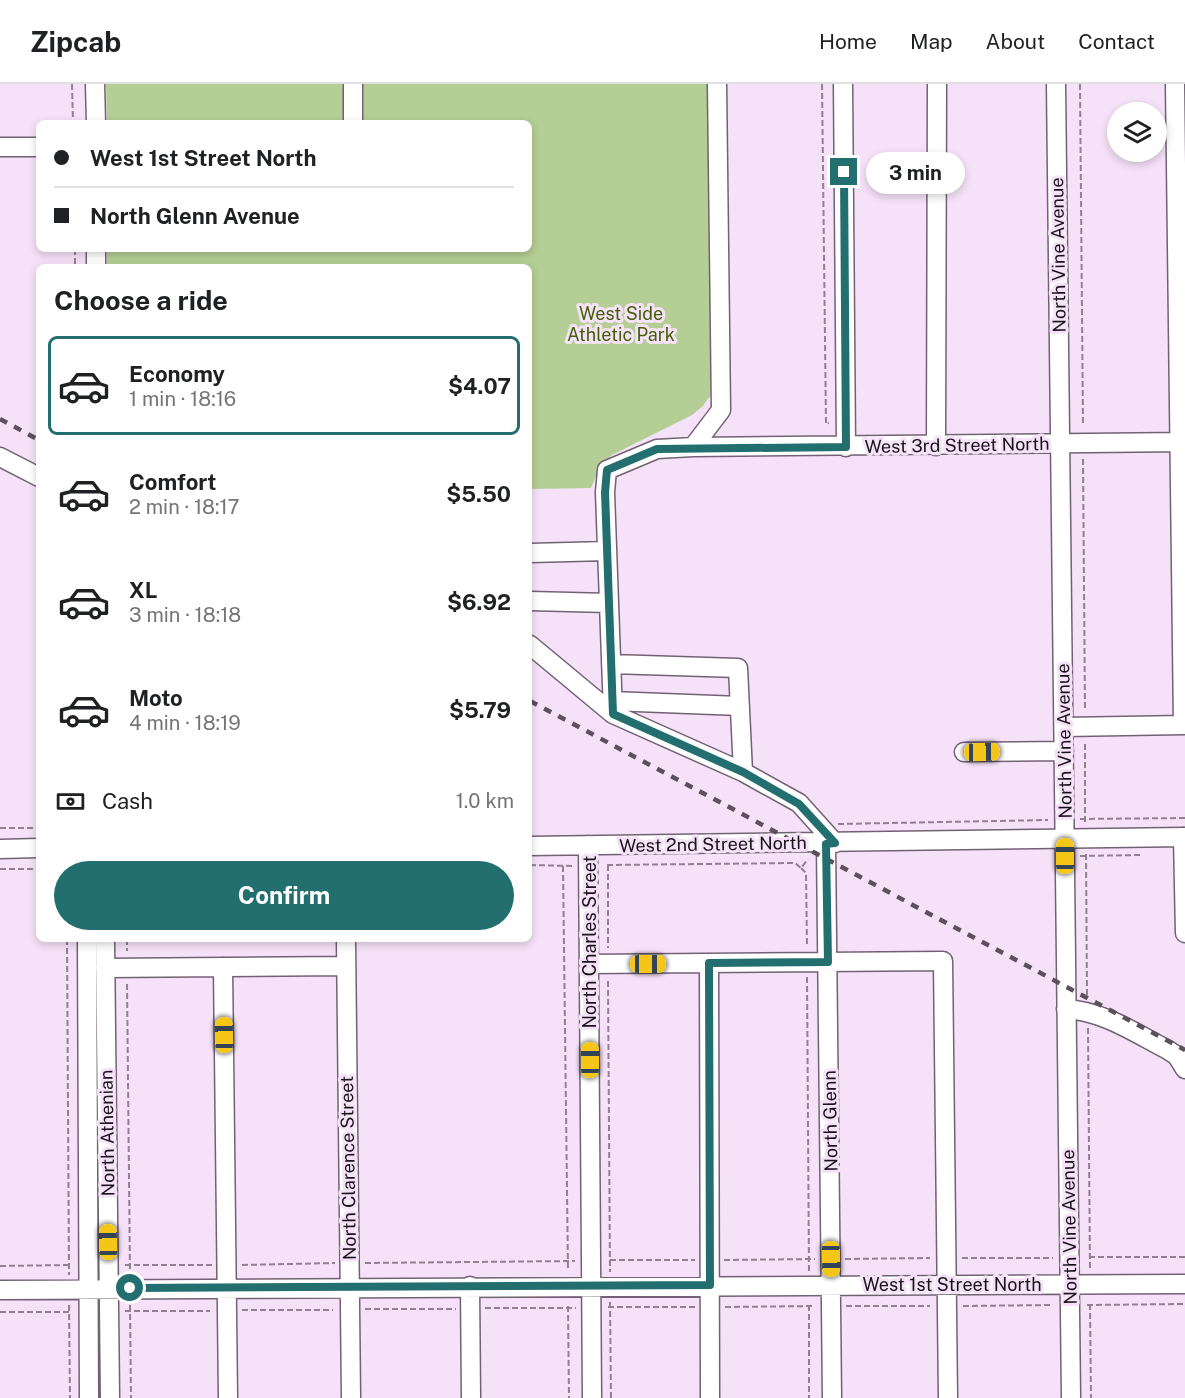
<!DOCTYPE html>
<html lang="en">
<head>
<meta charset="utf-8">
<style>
  :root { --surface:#fff; --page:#f6f6f6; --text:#202124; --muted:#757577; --line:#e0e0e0; --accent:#236e6f }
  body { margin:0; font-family:"Public Sans",sans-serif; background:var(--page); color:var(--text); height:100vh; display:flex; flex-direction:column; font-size:22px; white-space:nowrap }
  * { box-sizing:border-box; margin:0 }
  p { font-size:20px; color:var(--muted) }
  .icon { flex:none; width:33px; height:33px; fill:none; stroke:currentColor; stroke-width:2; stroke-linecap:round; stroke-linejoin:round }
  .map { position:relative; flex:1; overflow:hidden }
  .drawer { position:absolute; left:36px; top:180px; width:496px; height:678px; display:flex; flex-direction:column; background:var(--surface); border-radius:9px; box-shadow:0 3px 9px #0003 }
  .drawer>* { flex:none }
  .banner { position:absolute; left:36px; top:36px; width:496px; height:132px; border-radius:9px; box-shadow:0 3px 9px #0003; display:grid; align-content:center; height:132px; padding:0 18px; background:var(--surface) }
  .controls { position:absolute; left:1107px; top:18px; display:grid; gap:12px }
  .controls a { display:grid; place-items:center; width:60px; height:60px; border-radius:50%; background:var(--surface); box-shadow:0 3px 9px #0003; font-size:30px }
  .end { position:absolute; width:27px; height:27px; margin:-14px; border:8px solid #236e6f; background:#fff; box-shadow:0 0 0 3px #fff }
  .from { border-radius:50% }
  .bubble { position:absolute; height:42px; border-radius:21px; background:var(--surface); box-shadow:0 3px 9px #0003; font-size:20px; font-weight:700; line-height:42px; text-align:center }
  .car { position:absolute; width:18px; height:36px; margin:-18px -9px; border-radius:8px; box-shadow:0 0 4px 2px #0007; background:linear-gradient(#f5c518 24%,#345 0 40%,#f5c518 0 76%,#345 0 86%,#f5c518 0) }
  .banner b { display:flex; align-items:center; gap:21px; height:57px; font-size:22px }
  .banner b+b { border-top:2px solid var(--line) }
  .banner i { width:15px; height:15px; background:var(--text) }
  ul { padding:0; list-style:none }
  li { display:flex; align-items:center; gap:18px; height:99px; margin:0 12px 9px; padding:0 6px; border:3px solid transparent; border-radius:9px }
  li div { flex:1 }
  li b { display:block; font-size:22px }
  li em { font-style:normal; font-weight:700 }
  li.selected { border-color:var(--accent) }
  li>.icon { width:54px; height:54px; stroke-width:1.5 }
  h2 { padding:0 18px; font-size:27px; line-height:72px }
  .pay { display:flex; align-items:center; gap:15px; height:66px; padding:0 18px; font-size:22px }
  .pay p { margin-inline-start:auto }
  .primary-button { display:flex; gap:12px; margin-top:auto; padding:12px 18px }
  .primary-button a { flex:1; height:69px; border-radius:36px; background:var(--accent); color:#fff; font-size:24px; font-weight:700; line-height:69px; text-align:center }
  header { display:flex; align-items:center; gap:36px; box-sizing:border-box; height:84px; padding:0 30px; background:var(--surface); border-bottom:2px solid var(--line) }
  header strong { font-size:28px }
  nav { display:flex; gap:33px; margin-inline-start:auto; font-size:21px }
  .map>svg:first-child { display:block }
  .green { fill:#b5ce95 }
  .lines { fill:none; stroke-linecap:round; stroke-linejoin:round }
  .minor-casing { stroke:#726174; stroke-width:21 }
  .path { stroke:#8f8190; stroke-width:2; stroke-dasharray:6 3; stroke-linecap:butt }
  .minor { stroke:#fff; stroke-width:18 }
  .rail { stroke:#5b505c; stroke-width:4.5; stroke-dasharray:8 8; stroke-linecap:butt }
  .route { stroke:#236e6f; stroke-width:8 }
  .labels { text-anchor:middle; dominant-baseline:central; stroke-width:6; stroke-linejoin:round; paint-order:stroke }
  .street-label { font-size:18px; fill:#181219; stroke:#f6e2f8 }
  .park-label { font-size:18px; fill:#435f04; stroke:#f6e2f8 }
</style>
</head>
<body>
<header>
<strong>Zipcab</strong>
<nav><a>Home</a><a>Map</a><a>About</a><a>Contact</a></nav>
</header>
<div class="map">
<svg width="1185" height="1314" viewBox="0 0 1185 1314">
  <rect width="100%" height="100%" fill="#f6e2f8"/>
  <path class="green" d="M 106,0 L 709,0 L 713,296 L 710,312 L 703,322 L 692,331 L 612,371 L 600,382 L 591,404 L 530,405 L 530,183 L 107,183 L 107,165 L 530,165 L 530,39 L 107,39 Z"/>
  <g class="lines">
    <g class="minor-casing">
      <path id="minor" d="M 95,0 L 96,39
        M 353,0 L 353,39
        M 843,0 L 846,363
        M 1056,0 L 1071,1314
        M 1175,0 L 1183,641
        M 0,63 L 39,63
        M 96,183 L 96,165
        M 936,362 L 937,0
        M 693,363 L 721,326 L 717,0
        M 0,373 L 39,393
        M 530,469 L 607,467
        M 530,517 L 609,519
        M 530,561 L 613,630
        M 611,580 L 738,584 L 743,688
        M 611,617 L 740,622
        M 1064,643 L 1185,641
        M 964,668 L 1064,667
        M 1183,753 L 1185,849
        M 835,759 L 799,719 L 743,688 L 613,630 L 605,408 L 607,386 L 657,365 L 693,363 L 1185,358
        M 826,760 L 832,1314
        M 588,761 L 592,1314
        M 530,762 L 1185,753
        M 0,765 L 39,764
        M 87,855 L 89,1314
        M 105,855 L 110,1314
        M 346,855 L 351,1314
        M 709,879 L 710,1314
        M 589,880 L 943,877 L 948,1314
        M 223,883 L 228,1314
        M 105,884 L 346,882
        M 1066,925 C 1103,927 1135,949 1168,966 L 1177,972 L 1185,985
        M 470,1202 L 471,1314
        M 0,1206 L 1185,1200"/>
    </g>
    <path class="path" d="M 72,0 L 73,39
      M 822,0 L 826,340 L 829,339
      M 1080,0 L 1083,342
      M 75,165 L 75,183
      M 1083,375 L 1085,627
      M 1085,660 L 1085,738
      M 1080,735 L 1185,734
      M 838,740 L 1048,736
      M 0,744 L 39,744
      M 1086,770 L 1087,911
      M 1080,772 L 1140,771
      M 530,781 L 573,782
      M 607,781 L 795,779 L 801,784 L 808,775
      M 608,781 L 608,864
      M 563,782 L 568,1187
      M 801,784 L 806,789 L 807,863
      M 0,785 L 39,785
      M 67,855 L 69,1191
      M 127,855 L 127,867
      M 807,893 L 809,1187
      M 608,897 L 610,1188
      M 127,900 L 130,1188
      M 1088,944 L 1090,1184
      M 1089,1173 L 1185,1173
      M 962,1174 L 1053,1174
      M 845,1175 L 930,1174
      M 610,1176 L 695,1176
      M 724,1176 L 815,1175
      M 365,1179 L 575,1177
      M 125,1181 L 212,1181
      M 242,1181 L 335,1179
      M 0,1182 L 70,1181
      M 610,1218 L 611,1314
      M 1090,1220 L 1091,1314
      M 69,1221 L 70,1314
      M 130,1221 L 131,1314
      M 809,1221 L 809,1314
      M 1087,1221 L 1185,1220
      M 568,1222 L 569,1314
      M 846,1222 L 930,1222
      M 963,1222 L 1053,1221
      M 608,1223 L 695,1223
      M 725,1223 L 815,1222
      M 485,1224 L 576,1224
      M 365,1225 L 456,1225
      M 242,1226 L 333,1226
      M 125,1227 L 210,1227
      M 0,1228 L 69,1228"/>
    <use href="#minor" class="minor"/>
    <path class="rail" d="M 0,335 L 39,356
      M 530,617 L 1185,966"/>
  </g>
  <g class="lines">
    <path class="route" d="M 130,1204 L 710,1201 L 709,879 L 828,878 L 826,760 L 835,759 L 799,720 L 743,688 L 613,630 L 605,408 L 607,386 L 657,365 L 846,363 L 844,88"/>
  </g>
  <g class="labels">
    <g class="street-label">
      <text transform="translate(1058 171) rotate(-91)">North Vine Avenue</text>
      <text transform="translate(957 361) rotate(-1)">West 3rd Street North</text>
      <text transform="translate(1064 657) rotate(-91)">North Vine Avenue</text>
      <text transform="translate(713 760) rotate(-1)">West 2nd Street North</text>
      <text transform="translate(589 858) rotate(-90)">North Charles Street</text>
      <text transform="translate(830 1037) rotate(-91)">North Glenn</text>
      <text transform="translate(107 1049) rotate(-91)">North Athenian</text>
      <text transform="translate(348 1084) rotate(-91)">North Clarence Street</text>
      <text transform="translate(1069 1143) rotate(-91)">North Vine Avenue</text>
      <text x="952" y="1200">West 1st Street North</text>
    </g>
    <g class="park-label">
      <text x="621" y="229">West Side<tspan x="621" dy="21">Athletic Park</tspan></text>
    </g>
  </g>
</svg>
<div class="controls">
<a><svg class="icon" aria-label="layers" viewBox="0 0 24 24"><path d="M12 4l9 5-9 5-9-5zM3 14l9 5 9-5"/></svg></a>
</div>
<i class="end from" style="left:130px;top:1204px"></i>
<i class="end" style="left:844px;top:88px"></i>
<div class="bubble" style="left:866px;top:68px;width:99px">3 min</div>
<i class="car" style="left:982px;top:668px;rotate:89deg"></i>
<i class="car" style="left:1065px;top:772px;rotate:0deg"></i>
<i class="car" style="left:648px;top:880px;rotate:90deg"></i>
<i class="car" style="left:224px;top:951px;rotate:359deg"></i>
<i class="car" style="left:590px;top:976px;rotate:0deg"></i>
<i class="car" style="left:108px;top:1158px;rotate:359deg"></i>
<i class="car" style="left:831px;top:1175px;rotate:179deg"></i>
<div class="banner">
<b><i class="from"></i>West 1st Street North</b>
<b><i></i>North Glenn Avenue</b>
</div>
<section class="drawer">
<h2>Choose a ride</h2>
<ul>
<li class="selected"><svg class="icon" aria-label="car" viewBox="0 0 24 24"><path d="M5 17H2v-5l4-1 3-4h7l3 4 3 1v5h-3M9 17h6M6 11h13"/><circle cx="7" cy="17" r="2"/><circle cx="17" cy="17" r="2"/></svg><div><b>Economy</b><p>1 min · 18:16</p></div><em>$4.07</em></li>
<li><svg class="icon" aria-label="car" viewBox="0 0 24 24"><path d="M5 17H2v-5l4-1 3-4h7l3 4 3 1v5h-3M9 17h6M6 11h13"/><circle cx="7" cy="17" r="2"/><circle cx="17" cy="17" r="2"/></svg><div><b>Comfort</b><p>2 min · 18:17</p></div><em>$5.50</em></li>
<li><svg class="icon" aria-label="car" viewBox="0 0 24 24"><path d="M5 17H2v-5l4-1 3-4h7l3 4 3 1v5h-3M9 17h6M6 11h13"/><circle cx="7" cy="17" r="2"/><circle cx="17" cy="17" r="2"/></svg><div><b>XL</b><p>3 min · 18:18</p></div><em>$6.92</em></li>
<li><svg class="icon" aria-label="car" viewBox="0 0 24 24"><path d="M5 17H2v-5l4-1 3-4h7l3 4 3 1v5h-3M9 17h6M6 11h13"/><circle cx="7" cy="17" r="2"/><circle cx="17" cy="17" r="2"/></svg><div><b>Moto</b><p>4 min · 18:19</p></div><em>$5.79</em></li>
</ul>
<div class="pay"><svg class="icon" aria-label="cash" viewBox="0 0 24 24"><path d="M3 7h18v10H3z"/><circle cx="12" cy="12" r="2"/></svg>Cash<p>1.0 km</p></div>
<div class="primary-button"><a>Confirm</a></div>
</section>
</div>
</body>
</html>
